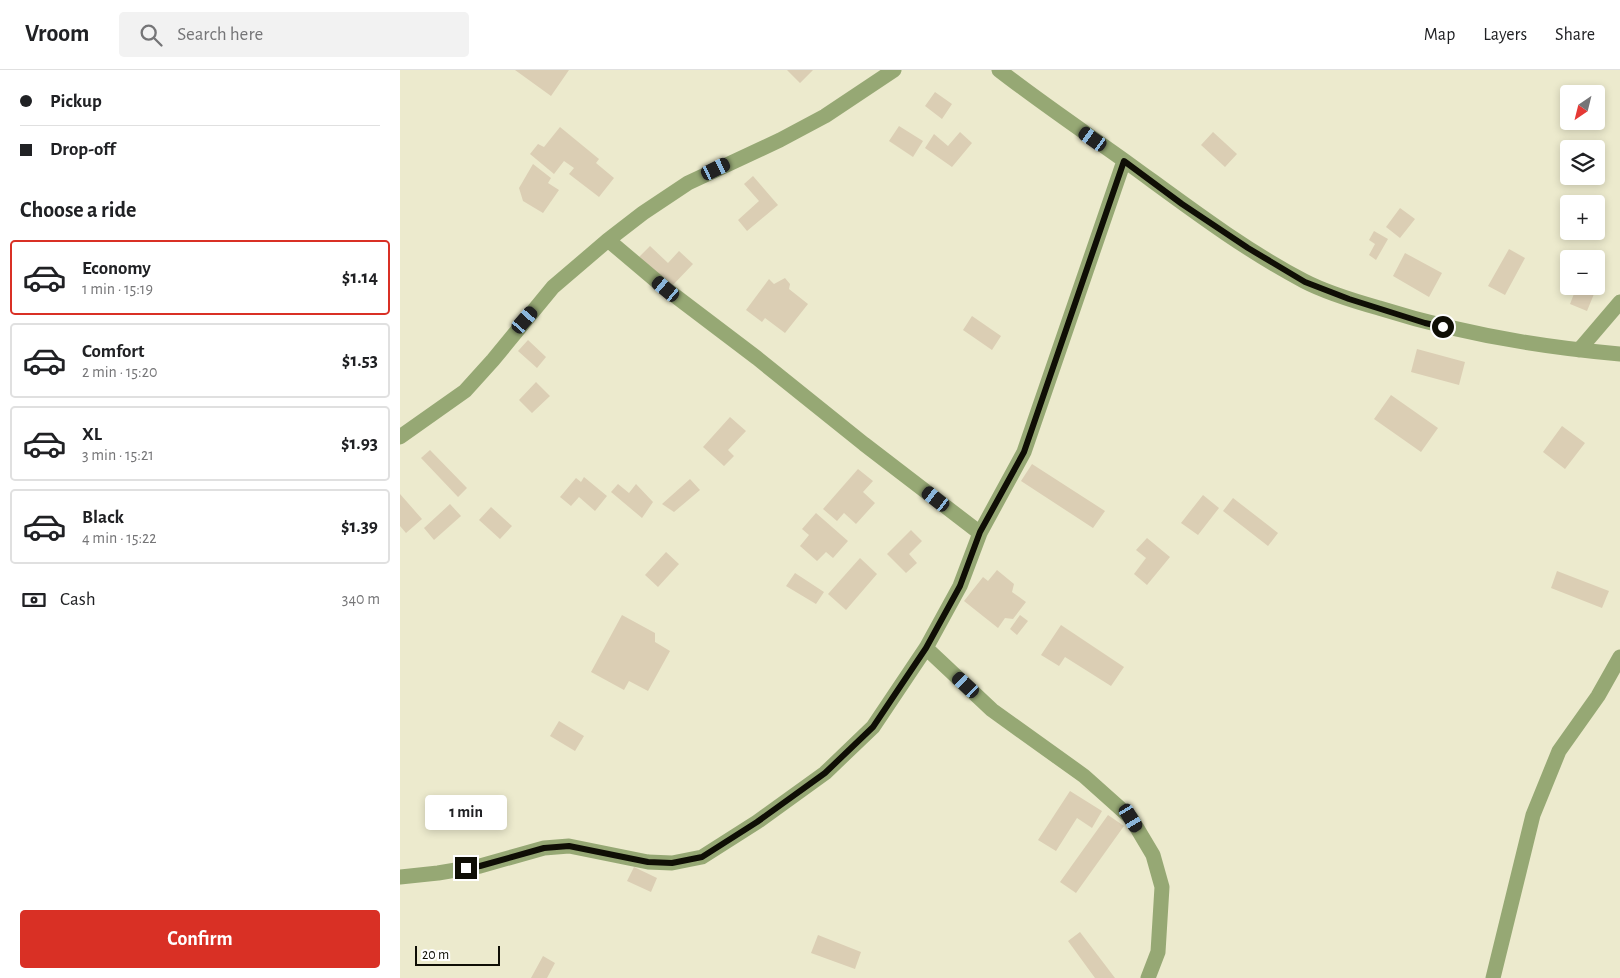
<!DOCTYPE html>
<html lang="en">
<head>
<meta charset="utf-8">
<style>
  :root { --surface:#fff; --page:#f2f2f2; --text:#202124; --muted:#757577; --line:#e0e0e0; --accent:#d93025 }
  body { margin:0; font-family:"Alegreya Sans",sans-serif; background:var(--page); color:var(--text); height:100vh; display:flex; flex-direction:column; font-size:19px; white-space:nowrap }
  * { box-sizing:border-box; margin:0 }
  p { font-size:16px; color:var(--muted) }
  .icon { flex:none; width:28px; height:28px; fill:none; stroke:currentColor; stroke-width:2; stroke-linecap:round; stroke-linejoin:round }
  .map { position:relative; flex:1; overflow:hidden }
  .sheet { display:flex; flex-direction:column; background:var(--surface); width:400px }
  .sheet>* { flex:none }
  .guide { display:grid; align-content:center; height:110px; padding:0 20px; background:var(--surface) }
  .needle { width:32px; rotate:215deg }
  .buttons { position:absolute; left:1160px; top:15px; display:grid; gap:10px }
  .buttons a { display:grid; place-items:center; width:45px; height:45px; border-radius:5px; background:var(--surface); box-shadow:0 2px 8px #0003; font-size:25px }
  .scale { position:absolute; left:15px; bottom:12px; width:85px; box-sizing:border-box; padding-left:5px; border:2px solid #0f0e05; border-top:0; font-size:14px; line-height:18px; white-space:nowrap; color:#0f0e05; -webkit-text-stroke:4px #fff; paint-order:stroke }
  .end { position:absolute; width:22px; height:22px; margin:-11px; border:6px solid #0f0e05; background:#fff; box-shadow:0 0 0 2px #fff }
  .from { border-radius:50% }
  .bubble { position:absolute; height:35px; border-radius:5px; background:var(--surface); box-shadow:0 2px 8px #0003; font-size:16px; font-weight:700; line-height:35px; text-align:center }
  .car { position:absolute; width:15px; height:30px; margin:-15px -8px; border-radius:6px; box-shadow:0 0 4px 1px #0007; background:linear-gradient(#222 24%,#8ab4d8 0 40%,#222 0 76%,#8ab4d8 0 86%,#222 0) }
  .guide b { display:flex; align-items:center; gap:18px; height:48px; font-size:19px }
  .guide b+b { border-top:1px solid var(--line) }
  .guide i { width:12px; height:12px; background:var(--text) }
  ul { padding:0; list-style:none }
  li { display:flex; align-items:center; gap:15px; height:75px; margin:0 10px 8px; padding:0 10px; border:2px solid var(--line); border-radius:5px }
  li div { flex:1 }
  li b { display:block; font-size:19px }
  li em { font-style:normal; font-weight:700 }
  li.selected { border-color:var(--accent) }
  li>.icon { width:45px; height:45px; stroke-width:1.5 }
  h2 { padding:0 20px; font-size:22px; line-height:60px }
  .pay { display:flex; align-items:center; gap:12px; height:55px; padding:0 20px; font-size:19px }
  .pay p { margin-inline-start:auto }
  .button { display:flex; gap:10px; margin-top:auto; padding:10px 20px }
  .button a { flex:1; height:58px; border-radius:5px; background:var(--accent); color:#fff; font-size:20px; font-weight:700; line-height:58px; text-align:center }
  header { display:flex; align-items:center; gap:30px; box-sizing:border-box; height:70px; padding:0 25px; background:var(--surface); border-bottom:1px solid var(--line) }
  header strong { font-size:24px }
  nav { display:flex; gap:28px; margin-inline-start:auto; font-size:18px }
  .search { width:350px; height:45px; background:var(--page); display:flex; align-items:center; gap:12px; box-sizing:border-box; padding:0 18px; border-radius:5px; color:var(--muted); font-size:19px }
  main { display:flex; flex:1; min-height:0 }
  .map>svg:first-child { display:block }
  .building { fill:#dbceb4 }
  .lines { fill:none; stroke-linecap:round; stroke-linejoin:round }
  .street { stroke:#96a874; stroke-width:15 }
  .route { stroke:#0f0e05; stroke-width:6 }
</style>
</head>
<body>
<header>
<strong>Vroom</strong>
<div class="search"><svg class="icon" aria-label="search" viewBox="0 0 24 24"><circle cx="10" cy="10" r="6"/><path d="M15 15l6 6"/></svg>Search here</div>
<nav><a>Map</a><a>Layers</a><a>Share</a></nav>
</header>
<main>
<section class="sheet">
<div class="guide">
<b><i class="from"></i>Pickup</b>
<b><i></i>Drop-off</b>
</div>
<h2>Choose a ride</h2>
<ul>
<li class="selected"><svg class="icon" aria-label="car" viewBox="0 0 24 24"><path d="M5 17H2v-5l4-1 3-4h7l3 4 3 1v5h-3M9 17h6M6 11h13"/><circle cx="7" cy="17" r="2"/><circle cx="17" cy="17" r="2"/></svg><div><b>Economy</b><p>1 min · 15:19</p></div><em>$1.14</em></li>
<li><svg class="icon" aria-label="car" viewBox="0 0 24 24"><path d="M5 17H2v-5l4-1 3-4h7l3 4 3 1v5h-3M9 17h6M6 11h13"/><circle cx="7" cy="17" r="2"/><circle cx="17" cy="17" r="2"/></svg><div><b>Comfort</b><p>2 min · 15:20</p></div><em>$1.53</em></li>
<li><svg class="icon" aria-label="car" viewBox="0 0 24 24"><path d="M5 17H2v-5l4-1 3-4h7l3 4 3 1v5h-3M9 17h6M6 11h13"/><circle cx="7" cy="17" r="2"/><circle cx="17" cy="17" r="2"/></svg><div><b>XL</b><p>3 min · 15:21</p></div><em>$1.93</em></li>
<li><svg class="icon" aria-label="car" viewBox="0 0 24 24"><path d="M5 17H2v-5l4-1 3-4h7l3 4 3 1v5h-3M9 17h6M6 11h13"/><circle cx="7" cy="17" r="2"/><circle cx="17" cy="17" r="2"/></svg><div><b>Black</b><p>4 min · 15:22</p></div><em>$1.39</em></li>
</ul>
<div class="pay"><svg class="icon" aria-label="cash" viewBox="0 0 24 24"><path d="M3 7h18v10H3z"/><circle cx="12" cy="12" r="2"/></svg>Cash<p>340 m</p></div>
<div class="button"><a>Confirm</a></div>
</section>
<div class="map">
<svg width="1220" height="908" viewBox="0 0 1220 908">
  <rect width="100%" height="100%" fill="#eceacd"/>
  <path class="building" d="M 115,0 L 169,0 L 151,26 Z
    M 387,0 L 413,0 L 400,13 Z
    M 535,22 L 552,34 L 542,49 L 525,36 Z
    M 499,56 L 523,71 L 513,87 L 489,71 Z
    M 160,57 L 199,89 L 196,93 L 214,108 L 199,127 L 169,104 L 174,98 L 164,91 L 154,104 L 130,84 L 138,74 L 144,77 Z
    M 560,62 L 572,73 L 552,97 L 525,78 L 534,64 L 548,76 Z
    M 813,62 L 837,84 L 825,97 L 801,75 Z
    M 133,94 L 151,108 L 148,113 L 159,120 L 143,143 L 123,131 L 119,118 Z
    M 353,106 L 378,135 L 347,161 L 338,150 L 359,131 L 344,114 Z
    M 1000,138 L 1015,149 L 1000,168 L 986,157 Z
    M 974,161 L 988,169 L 976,190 L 969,185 L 975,174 L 969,170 Z
    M 250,176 L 268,193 L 279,181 L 293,194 L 271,217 L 239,187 Z
    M 1109,179 L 1125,188 L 1105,225 L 1088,216 Z
    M 1005,183 L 1042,203 L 1029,227 L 993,206 Z
    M 385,208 L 390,214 L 389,219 L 408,234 L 385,263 L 365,248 L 362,252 L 346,240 L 369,209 L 374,214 Z
    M 1177,216 L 1189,216 L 1196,219 L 1187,241 L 1170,234 Z
    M 572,246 L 601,266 L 592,280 L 563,260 Z
    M 128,270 L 146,287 L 137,298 L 118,281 Z
    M 1017,279 L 1065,292 L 1059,315 L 1011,302 Z
    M 136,312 L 150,326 L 132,343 L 119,330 Z
    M 991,325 L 1038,358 L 1021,382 L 974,349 Z
    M 330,347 L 346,361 L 328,380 L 334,386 L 324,396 L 303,377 Z
    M 1162,356 L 1185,373 L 1165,399 L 1143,382 Z
    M 30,380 L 67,418 L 58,427 L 21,388 Z
    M 632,394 L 705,441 L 693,458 L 621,411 Z
    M 458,399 L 473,411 L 463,422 L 475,433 L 456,454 L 444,443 L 437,451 L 423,439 Z
    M 184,407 L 207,426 L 195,441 L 179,427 L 171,436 L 160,427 L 176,408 L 181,412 Z
    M 290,409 L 300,420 L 274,442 L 262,434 Z
    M 218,414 L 229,423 L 236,414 L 253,432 L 242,448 L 211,422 Z
    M 0,424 L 22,449 L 6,463 L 0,456 Z
    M 803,425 L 819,438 L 798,465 L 781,453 Z
    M 833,428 L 878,463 L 868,476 L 823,441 Z
    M 50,434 L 61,446 L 34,470 L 24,458 Z
    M 91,437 L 112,456 L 100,469 L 79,450 Z
    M 416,443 L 448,471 L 433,488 L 426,482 L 417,491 L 400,476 L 409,465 L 402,459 Z
    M 511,460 L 522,471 L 509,484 L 517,493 L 506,503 L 487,484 Z
    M 747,468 L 770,487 L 747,515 L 734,504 L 746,488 L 736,480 Z
    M 266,482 L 279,494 L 258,517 L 245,505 Z
    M 460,488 L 477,504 L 446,540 L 428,524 Z
    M 597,500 L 614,514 L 612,522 L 626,532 L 613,549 L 605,548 L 598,558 L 564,531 L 583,507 L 588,511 Z
    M 1157,501 L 1209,521 L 1202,538 L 1151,518 Z
    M 395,503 L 424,522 L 416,534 L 386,516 Z
    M 222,545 L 255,563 L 255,572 L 270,581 L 248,621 L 229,611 L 224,620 L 191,602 Z
    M 620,545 L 628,551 L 617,565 L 610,559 Z
    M 661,555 L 724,597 L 711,616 L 665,587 L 659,596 L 641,585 Z
    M 159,651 L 184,666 L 175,681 L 150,666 Z
    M 670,721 L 702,741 L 692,758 L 677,748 L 656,781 L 638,770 Z
    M 708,745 L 724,756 L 676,823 L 660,812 Z
    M 234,797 L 257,808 L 251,822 L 227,811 Z
    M 680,862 L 715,908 L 695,908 L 668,871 Z
    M 418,865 L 461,882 L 455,899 L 411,883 Z
    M 143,886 L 155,893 L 147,908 L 131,908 Z"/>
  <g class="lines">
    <path class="street" d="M 599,0 C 640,32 683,61 725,91 C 783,133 841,178 904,211 C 927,223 954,231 979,238 C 1058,263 1138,277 1220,284
      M 208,170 L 266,219 L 357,288 L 464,374 L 580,463
      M 1179,280 L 1220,232
      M 0,367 L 65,321 L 93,290 L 153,217 L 208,170 L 243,143 L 288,113 L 380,70 L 425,46 L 494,0
      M 526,578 L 592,640 L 684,706 L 731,748 L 753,785 L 762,817 L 758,882 L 748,908
      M 0,807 L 38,803 L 80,796 L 144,778 L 169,776 L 248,792 L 272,793 L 302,787 L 357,752 L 425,703 L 473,657 L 526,578 L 560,516 L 580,463 L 624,382 L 724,91
      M 1093,908 L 1133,745 L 1159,681 L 1198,626 L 1220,587"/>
  </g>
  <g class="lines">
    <path class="route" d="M 66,798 L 80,796 L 144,778 L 169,776 L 248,792 L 272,793 L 302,787 L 357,752 L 425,703 L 473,657 L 526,578 L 560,516 L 580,462 L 624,382 L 724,91 L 782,134 L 848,178 L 905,212 L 949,229 L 1025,253 L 1043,257"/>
  </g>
</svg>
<div class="buttons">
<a><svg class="needle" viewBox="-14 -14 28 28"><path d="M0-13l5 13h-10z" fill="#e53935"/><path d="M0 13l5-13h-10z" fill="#757577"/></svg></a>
<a><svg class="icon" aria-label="layers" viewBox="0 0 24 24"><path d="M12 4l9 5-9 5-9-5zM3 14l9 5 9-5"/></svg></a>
<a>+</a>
<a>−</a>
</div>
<div class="scale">20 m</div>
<i class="end from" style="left:1043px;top:257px"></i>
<i class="end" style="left:66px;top:798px"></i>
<div class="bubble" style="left:25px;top:725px;width:82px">1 min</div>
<i class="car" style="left:693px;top:69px;rotate:305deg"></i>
<i class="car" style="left:316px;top:99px;rotate:64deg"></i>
<i class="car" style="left:266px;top:219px;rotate:310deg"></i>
<i class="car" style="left:125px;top:250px;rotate:41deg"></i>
<i class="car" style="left:536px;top:429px;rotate:308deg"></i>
<i class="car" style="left:566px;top:615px;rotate:313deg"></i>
<i class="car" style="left:731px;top:748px;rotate:149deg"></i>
</div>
</main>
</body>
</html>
